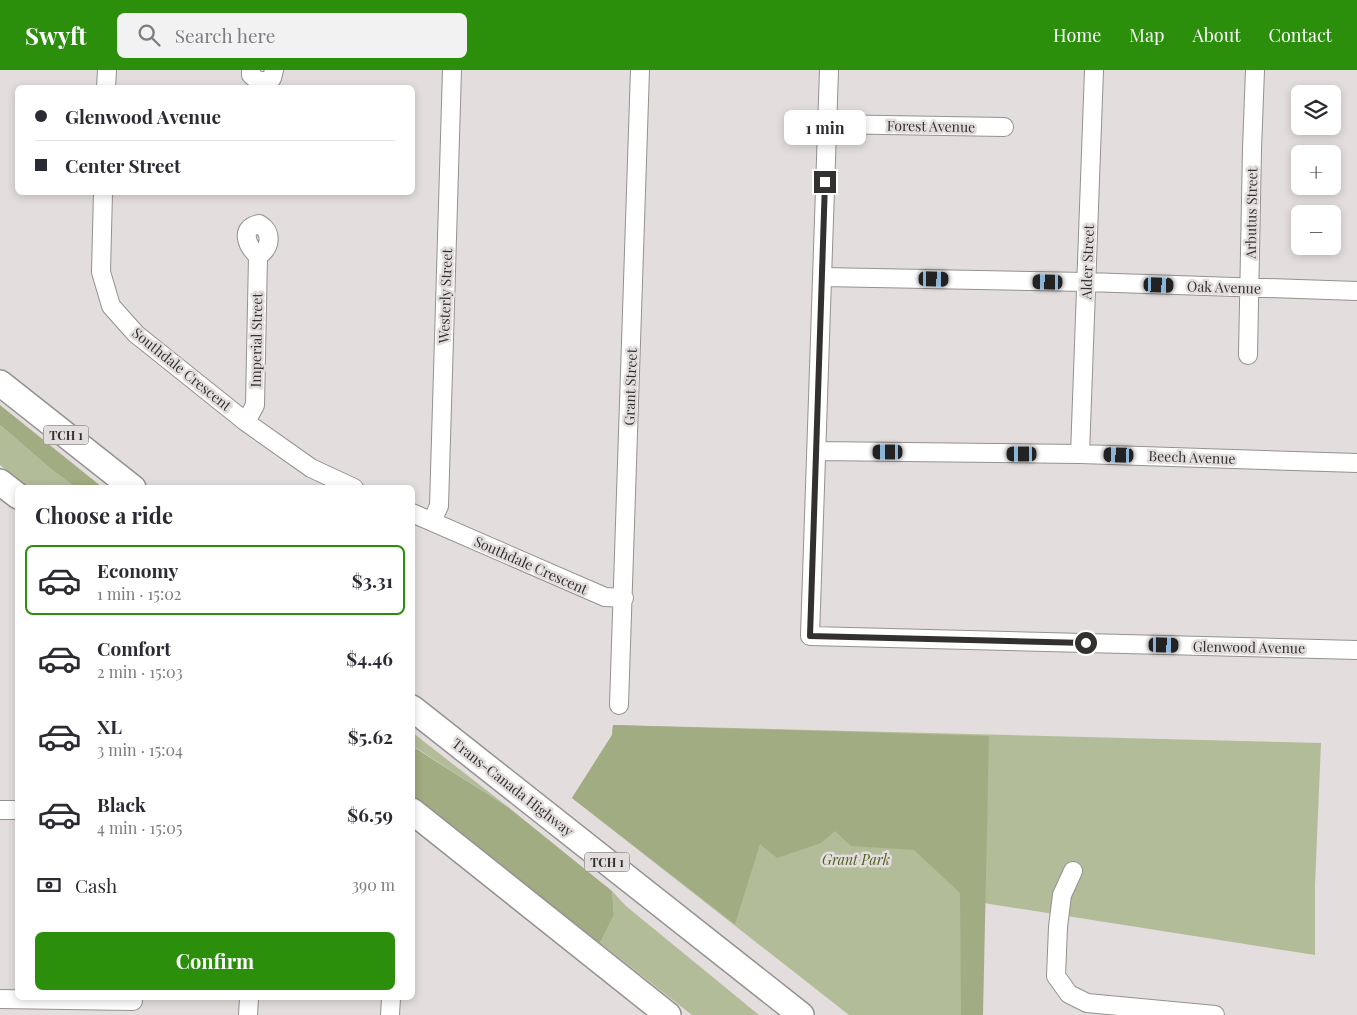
<!DOCTYPE html>
<html lang="en">
<head>
<meta charset="utf-8">
<style>
  :root { --surface:#fff; --page:#f2f2f3; --text:#2b2b33; --muted:#7c7c81; --line:#e1e1e2; --accent:#2b8f0c }
  body { margin:0; font-family:"Playfair Display",serif; background:var(--page); color:var(--text); height:100vh; display:flex; flex-direction:column; font-size:19px; white-space:nowrap }
  * { box-sizing:border-box; margin:0 }
  p { font-size:16px; color:var(--muted) }
  .icon { flex:none; width:28px; height:28px; fill:none; stroke:currentColor; stroke-width:2; stroke-linecap:round; stroke-linejoin:round }
  .map { position:relative; flex:1; overflow:hidden }
  .sheet { position:absolute; left:15px; top:415px; width:400px; height:515px; display:flex; flex-direction:column; background:var(--surface); border-radius:8px; box-shadow:0 2px 8px #0003 }
  .sheet>* { flex:none }
  .hud { position:absolute; left:15px; top:15px; width:400px; height:110px; border-radius:8px; box-shadow:0 2px 8px #0003; display:grid; align-content:center; height:110px; padding:0 20px; background:var(--surface) }
  .tools { position:absolute; left:1291px; top:15px; display:grid; gap:10px }
  .tools a { display:grid; place-items:center; width:50px; height:50px; border-radius:8px; background:var(--surface); box-shadow:0 2px 8px #0003; font-size:25px }
  .end { position:absolute; width:22px; height:22px; margin:-11px; border:6px solid #323130; background:#fff; box-shadow:0 0 0 2px #fff }
  .from { border-radius:50% }
  .bubble { position:absolute; height:35px; border-radius:8px; background:var(--surface); box-shadow:0 2px 8px #0003; font-size:16px; font-weight:700; line-height:35px; text-align:center }
  .car { position:absolute; width:15px; height:30px; margin:-15px -8px; border-radius:6px; box-shadow:0 0 4px 1px #0007; background:linear-gradient(#222 24%,#8ab4d8 0 40%,#222 0 76%,#8ab4d8 0 86%,#222 0) }
  .hud b { display:flex; align-items:center; gap:18px; height:48px; font-size:19px }
  .hud b+b { border-top:1px solid var(--line) }
  .hud i { width:12px; height:12px; background:var(--text) }
  ul { padding:0; list-style:none }
  li { display:flex; align-items:center; gap:15px; height:70px; margin:0 10px 8px; padding:0 10px; border:2px solid transparent; border-radius:8px }
  li div { flex:1 }
  li b { display:block; font-size:19px }
  li em { font-style:normal; font-weight:700 }
  li.active { border-color:var(--accent) }
  li>.icon { width:45px; height:45px; stroke-width:1.5 }
  h2 { padding:0 20px; font-size:22px; line-height:60px }
  .pay { display:flex; align-items:center; gap:12px; height:55px; padding:0 20px; font-size:19px }
  .pay p { margin-inline-start:auto }
  .primary-button { display:flex; gap:10px; margin-top:auto; padding:10px 20px }
  .primary-button a { flex:1; height:58px; border-radius:8px; background:var(--accent); color:#fff; font-size:20px; font-weight:700; line-height:58px; text-align:center }
  header { display:flex; align-items:center; gap:30px; box-sizing:border-box; height:70px; padding:0 25px; background:var(--accent); color:#fff }
  header strong { font-size:24px }
  nav { display:flex; gap:28px; margin-inline-start:auto; font-size:18px }
  .search { width:350px; height:45px; background:var(--page); display:flex; align-items:center; gap:12px; box-sizing:border-box; padding:0 18px; border-radius:8px; color:var(--muted); font-size:19px }
  .map>svg:first-child { display:block }
  .green { fill:#b2bc99 }
  .forest { fill:#a1ac82 }
  .lines { fill:none; stroke-linecap:round; stroke-linejoin:round }
  .minor-casing { stroke:#95918f; stroke-width:20 }
  .highway-casing { stroke:#95918f; stroke-width:28 }
  .minor { stroke:#fff; stroke-width:18 }
  .highway { stroke:#fff; stroke-width:25 }
  .route { stroke:#323130; stroke-width:6 }
  .labels { text-anchor:middle; dominant-baseline:central; stroke-width:5; stroke-linejoin:round; paint-order:stroke }
  .shield { fill:#e3dedd; stroke:#676564; stroke-width:1 }
  .shield-label { font-size:12px; font-weight:bold; fill:#323130 }
  .street-label { font-size:14px; fill:#323130; stroke:#e3dedd }
  .park-label { font-size:14px; font-style:italic; fill:#505e1e; stroke:#e3dedd }
</style>
</head>
<body>
<header>
<strong>Swyft</strong>
<div class="search"><svg class="icon" aria-label="search" viewBox="0 0 24 24"><circle cx="10" cy="10" r="6"/><path d="M15 15l6 6"/></svg>Search here</div>
<nav><a>Home</a><a>Map</a><a>About</a><a>Contact</a></nav>
</header>
<div class="map">
<svg width="1357" height="945" viewBox="0 0 1357 945">
  <rect width="100%" height="100%" fill="#e3dedd"/>
  <path class="green" d="M 0,355 L 51,399 L 75,417 L 28,417 L 0,395 Z
    M 613,655 L 1321,673 L 1315,815 L 1315,885 L 977,832 L 976,945 L 849,945 L 572,728 L 612,665 Z
    M 413,663 L 508,737 L 413,676 Z
    M 612,821 L 626,836 L 759,945 L 692,945 L 600,873 L 614,845 Z"/>
  <path class="forest" d="M 0,335 L 102,417 L 75,417 L 51,399 L 0,355 Z
    M 613,655 L 989,666 L 983,945 L 961,945 L 960,823 L 914,780 L 851,776 L 835,761 L 821,773 L 777,788 L 760,774 L 735,854 L 572,728 L 612,665 Z
    M 412,676 L 508,737 L 612,821 L 614,845 L 600,873 L 413,726 Z"/>
  <g class="lines">
    <g class="minor-casing">
      <path id="minor" d="M 251,0 L 251,5 C 258,12 263,13 272,8 L 274,0
        M 829,0 L 810,566 L 1357,580
        M 106,18 L 107,0
        M 827,54 L 1004,57
        M 103,122 L 101,202 L 111,236 L 136,264 L 246,352 L 311,398 L 354,418
        M 259,154 C 273,162 271,178 258,186 C 247,176 239,158 259,154 Z
        M 822,207 L 1087,212 L 1357,221
        M 1248,285 L 1252,79 L 1255,0
        M 246,352 L 255,335 L 258,186
        M 816,381 L 1080,384 L 1357,393
        M 1080,384 L 1094,0
        M 412,443 L 605,527 L 624,528
        M 432,451 L 439,436 L 452,0
        M 619,635 L 640,0
        M 0,740 L 18,740
        M 1073,801 L 1062,825 L 1058,857 L 1056,906 L 1069,924 L 1087,933 L 1215,945
        M 0,929 L 133,931
        M 248,945 L 249,928
        M 390,945 L 391,928"/>
    </g>
    <g class="highway-casing">
      <path id="highway" d="M 0,313 L 133,418
        M 0,412 L 18,426
        M 412,638 L 801,945
        M 412,741 L 668,945"/>
    </g>
    <use href="#minor" class="minor"/>
    <use href="#highway" class="highway"/>
  </g>
  <g class="lines">
    <path class="route" d="M 825,112 L 810,566 L 1086,573"/>
  </g>
  <g class="labels">
    <g class="shield">
      <rect x="43.5" y="355.5" width="45" height="19" rx="4"/>
      <rect x="584.5" y="782.5" width="45" height="19" rx="4"/>
    </g>
    <g class="shield-label">
      <text x="66" y="365">TCH 1</text>
      <text x="607" y="792">TCH 1</text>
    </g>
    <g class="street-label">
      <text transform="translate(931 56) rotate(1)">Forest Avenue</text>
      <text transform="translate(1251 143) rotate(-89)">Arbutus Street</text>
      <text transform="translate(1087 192) rotate(-88)">Alder Street</text>
      <text transform="translate(1224 217) rotate(2)">Oak Avenue</text>
      <text transform="translate(445 226) rotate(-88)">Westerly Street</text>
      <text transform="translate(256 270) rotate(-89)">Imperial Street</text>
      <text transform="translate(182 299) rotate(39)">Southdale Crescent</text>
      <text transform="translate(630 317) rotate(-88)">Grant Street</text>
      <text transform="translate(1192 387) rotate(2)">Beech Avenue</text>
      <text transform="translate(531 495) rotate(24)">Southdale Crescent</text>
      <text transform="translate(1249 577) rotate(1)">Glenwood Avenue</text>
      <text transform="translate(513 717) rotate(38)">Trans-Canada Highway</text>
    </g>
    <g class="park-label">
      <text x="856" y="789">Grant Park</text>
    </g>
  </g>
</svg>
<div class="tools">
<a><svg class="icon" aria-label="layers" viewBox="0 0 24 24"><path d="M12 4l9 5-9 5-9-5zM3 14l9 5 9-5"/></svg></a>
<a>+</a>
<a>−</a>
</div>
<i class="end from" style="left:1086px;top:573px"></i>
<i class="end" style="left:825px;top:112px"></i>
<div class="bubble" style="left:784px;top:40px;width:82px">1 min</div>
<i class="car" style="left:934px;top:209px;rotate:91deg"></i>
<i class="car" style="left:1048px;top:212px;rotate:271deg"></i>
<i class="car" style="left:1159px;top:215px;rotate:92deg"></i>
<i class="car" style="left:888px;top:382px;rotate:270deg"></i>
<i class="car" style="left:1022px;top:384px;rotate:270deg"></i>
<i class="car" style="left:1119px;top:385px;rotate:272deg"></i>
<i class="car" style="left:1164px;top:575px;rotate:91deg"></i>
<div class="hud">
<b><i class="from"></i>Glenwood Avenue</b>
<b><i></i>Center Street</b>
</div>
<section class="sheet">
<h2>Choose a ride</h2>
<ul>
<li class="active"><svg class="icon" aria-label="car" viewBox="0 0 24 24"><path d="M5 17H2v-5l4-1 3-4h7l3 4 3 1v5h-3M9 17h6M6 11h13"/><circle cx="7" cy="17" r="2"/><circle cx="17" cy="17" r="2"/></svg><div><b>Economy</b><p>1 min · 15:02</p></div><em>$3.31</em></li>
<li><svg class="icon" aria-label="car" viewBox="0 0 24 24"><path d="M5 17H2v-5l4-1 3-4h7l3 4 3 1v5h-3M9 17h6M6 11h13"/><circle cx="7" cy="17" r="2"/><circle cx="17" cy="17" r="2"/></svg><div><b>Comfort</b><p>2 min · 15:03</p></div><em>$4.46</em></li>
<li><svg class="icon" aria-label="car" viewBox="0 0 24 24"><path d="M5 17H2v-5l4-1 3-4h7l3 4 3 1v5h-3M9 17h6M6 11h13"/><circle cx="7" cy="17" r="2"/><circle cx="17" cy="17" r="2"/></svg><div><b>XL</b><p>3 min · 15:04</p></div><em>$5.62</em></li>
<li><svg class="icon" aria-label="car" viewBox="0 0 24 24"><path d="M5 17H2v-5l4-1 3-4h7l3 4 3 1v5h-3M9 17h6M6 11h13"/><circle cx="7" cy="17" r="2"/><circle cx="17" cy="17" r="2"/></svg><div><b>Black</b><p>4 min · 15:05</p></div><em>$6.59</em></li>
</ul>
<div class="pay"><svg class="icon" aria-label="cash" viewBox="0 0 24 24"><path d="M3 7h18v10H3z"/><circle cx="12" cy="12" r="2"/></svg>Cash<p>390 m</p></div>
<div class="primary-button"><a>Confirm</a></div>
</section>
</div>
</body>
</html>
